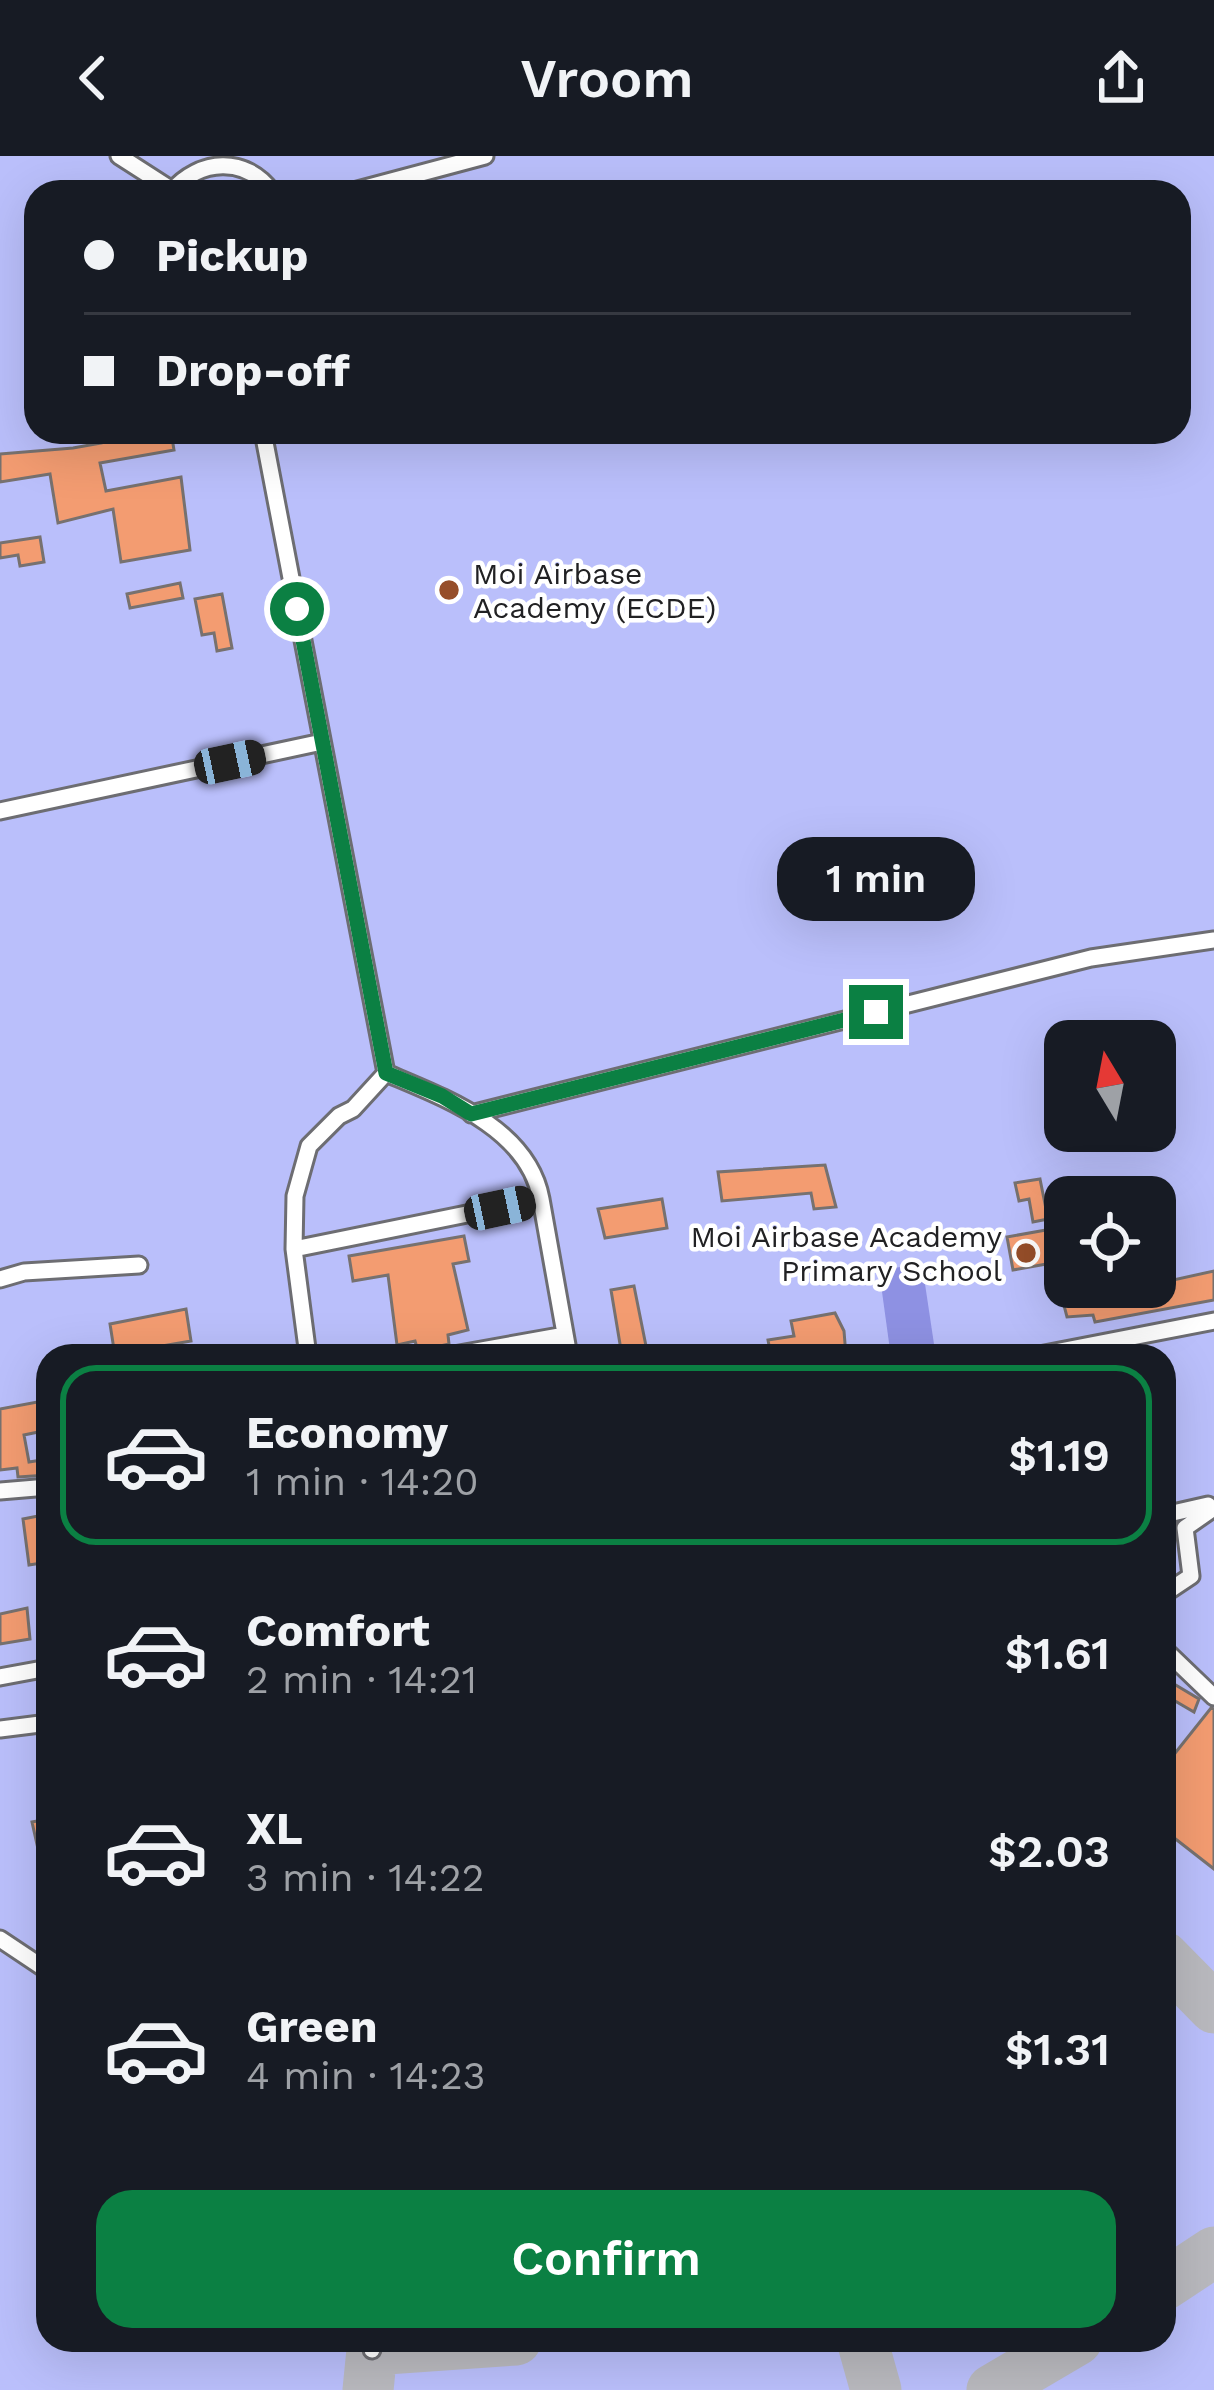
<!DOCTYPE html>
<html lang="en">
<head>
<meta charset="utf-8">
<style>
  :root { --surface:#171b24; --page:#20242c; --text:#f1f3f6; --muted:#9ea1a6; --line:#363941; --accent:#0b8043 }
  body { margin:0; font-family:"Work Sans",sans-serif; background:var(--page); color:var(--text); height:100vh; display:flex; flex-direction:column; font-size:45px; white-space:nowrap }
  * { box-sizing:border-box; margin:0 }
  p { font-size:39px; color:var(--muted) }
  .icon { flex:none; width:66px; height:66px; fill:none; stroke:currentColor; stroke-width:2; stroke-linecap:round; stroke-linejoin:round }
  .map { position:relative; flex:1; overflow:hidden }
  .details { position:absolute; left:36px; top:1188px; width:1140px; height:1008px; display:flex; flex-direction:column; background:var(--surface); border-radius:36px; box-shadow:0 12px 48px #0002 }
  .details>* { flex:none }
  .guide { position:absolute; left:24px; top:24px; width:1167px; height:264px; border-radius:36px; box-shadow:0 12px 48px #0002; display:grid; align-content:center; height:264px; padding:0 60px; background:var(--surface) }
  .needle { width:78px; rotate:350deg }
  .controls { position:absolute; left:1044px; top:864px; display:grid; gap:24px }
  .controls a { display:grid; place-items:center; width:132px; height:132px; border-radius:24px; background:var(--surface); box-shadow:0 12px 48px #0002; font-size:60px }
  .end { position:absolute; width:54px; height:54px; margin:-27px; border:15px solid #0b8043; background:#fff; box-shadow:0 0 0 6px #fff }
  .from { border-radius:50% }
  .bubble { position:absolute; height:84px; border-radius:36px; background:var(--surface); box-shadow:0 12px 48px #0002; font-size:39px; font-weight:600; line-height:84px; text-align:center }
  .car { position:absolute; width:36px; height:72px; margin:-36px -18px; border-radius:15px; box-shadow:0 0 9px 3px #0007; background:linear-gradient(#222 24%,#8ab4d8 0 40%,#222 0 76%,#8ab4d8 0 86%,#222 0) }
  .guide b { display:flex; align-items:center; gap:42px; height:114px; font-size:45px }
  .guide b+b { border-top:3px solid var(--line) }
  .guide i { width:30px; height:30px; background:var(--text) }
  ul { padding:21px 0 0; list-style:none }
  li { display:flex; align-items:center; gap:36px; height:180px; margin:0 24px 18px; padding:0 36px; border:6px solid transparent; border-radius:36px }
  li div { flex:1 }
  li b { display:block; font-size:45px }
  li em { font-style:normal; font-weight:600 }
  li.on { border-color:var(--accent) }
  li>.icon { width:108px; height:108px; stroke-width:1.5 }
  .button { display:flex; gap:24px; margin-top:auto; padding:24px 60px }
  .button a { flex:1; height:138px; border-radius:36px; background:var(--accent); color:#fff; font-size:48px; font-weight:600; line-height:138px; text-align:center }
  header { display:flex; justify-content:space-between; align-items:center; height:156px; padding:0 60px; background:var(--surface); font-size:54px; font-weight:600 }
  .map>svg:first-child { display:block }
  .green { fill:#babffb; fill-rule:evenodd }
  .water { fill:#8e91e3 }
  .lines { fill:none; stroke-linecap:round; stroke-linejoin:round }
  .taxiway { stroke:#b9b9be; stroke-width:51 }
  .building { fill:#f39c71; stroke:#77716f; stroke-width:3 }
  .minor-casing { stroke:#6d6d72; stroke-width:21 }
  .minor { stroke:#fff; stroke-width:15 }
  .route { stroke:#0b8043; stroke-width:15 }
  .poi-dot { fill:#964e29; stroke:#fff; stroke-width:4.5 }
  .labels { text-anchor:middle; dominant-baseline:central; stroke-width:9; stroke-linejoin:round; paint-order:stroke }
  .poi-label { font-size:30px; fill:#212123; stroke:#fff; text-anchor:start }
</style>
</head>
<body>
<header><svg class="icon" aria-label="back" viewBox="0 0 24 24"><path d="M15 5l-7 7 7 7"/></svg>Vroom<svg class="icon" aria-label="share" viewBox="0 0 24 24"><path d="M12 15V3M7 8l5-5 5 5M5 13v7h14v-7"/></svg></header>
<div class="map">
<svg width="1214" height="2234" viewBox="0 0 1214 2234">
  <rect width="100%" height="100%" fill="#f2f2f8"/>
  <path class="green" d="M 0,0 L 1214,0 L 1214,2234 L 0,2234 ZM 36,36 L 1179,36 L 1179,276 L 36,276 ZM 1065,885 L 1155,885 L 1155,975 L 1065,975 ZM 1065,1041 L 1155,1041 L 1155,1131 L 1065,1131 ZM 48,1200 L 1164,1200 L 1164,2184 L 48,2184 Z"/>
  <path class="water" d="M 922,1108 L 934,1188 L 890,1194 L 879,1114 Z"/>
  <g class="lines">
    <path class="taxiway" d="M 1164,1801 L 1214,1852
      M 1164,2129 L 1214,2096
      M 862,2184 L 876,2234
      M 368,2234 L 372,2194 L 516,2184
      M 992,2234 L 1077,2184"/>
  </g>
  <path class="building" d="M 132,276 L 171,276 L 174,294 L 100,307 L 106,335 L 181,321 L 190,394 L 121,406 L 113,353 L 58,367 L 50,318 L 0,326 L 0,298 L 73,292 L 101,287 L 100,281 Z
    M 40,381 L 44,406 L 20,410 L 18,399 L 0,402 L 0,387 Z
    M 180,427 L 183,442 L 130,452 L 127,438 Z
    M 222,438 L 232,492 L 217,495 L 214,477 L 202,479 L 195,443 Z
    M 825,1009 L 836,1051 L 814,1053 L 811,1037 L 722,1045 L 718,1016 Z
    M 1040,1023 L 1048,1063 L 1033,1066 L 1029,1043 L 1019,1045 L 1015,1027 Z
    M 662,1043 L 667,1072 L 605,1082 L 598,1053 Z
    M 1046,1074 L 1052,1107 L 1013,1114 L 1007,1081 Z
    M 464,1080 L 469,1105 L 453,1108 L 468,1174 L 448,1179 L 449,1188 L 418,1195 L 415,1185 L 397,1189 L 388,1119 L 353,1125 L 349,1100 Z
    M 1214,1115 L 1214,1144 L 1095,1166 L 1093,1159 L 1067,1161 L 1061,1138 L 1089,1132 L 1092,1142 Z
    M 634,1130 L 648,1200 L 622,1200 L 611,1134 Z
    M 186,1153 L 191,1185 L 133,1195 L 134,1200 L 115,1200 L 110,1168 Z
    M 835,1157 L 844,1175 L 846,1200 L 771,1200 L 768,1184 L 794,1180 L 791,1165 Z
    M 48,1244 L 48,1274 L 24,1279 L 29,1306 L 48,1303 L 48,1319 L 18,1321 L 17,1312 L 0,1314 L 0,1253 Z
    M 48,1358 L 48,1406 L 29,1409 L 23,1363 Z
    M 27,1452 L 30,1483 L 0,1488 L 0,1458 Z
    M 1164,1522 L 1199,1543 L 1194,1556 L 1175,1545 L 1164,1559 Z
    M 1211,1552 L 1214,1553 L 1214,1713 L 1164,1674 L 1164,1611 Z
    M 48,1663 L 48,1711 L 42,1711 L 32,1666 Z"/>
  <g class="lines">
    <g class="minor-casing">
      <path id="minor" d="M 119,0 L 172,34
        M 171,36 C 200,2 246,0 272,36
        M 350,36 L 485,0
        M 263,276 L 386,917
        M 0,655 L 322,586
        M 386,917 C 445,942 528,972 541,1043 L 294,1093 L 295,1040 L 309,990 L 339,960 L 353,953 Z
        M 471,958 L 1091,802 L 1214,784
        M 541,1043 L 569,1200
        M 294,1093 L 308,1200
        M 0,1123 L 24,1116 L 139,1109
        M 448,1200 L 565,1179
        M 1034,1200 L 1214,1165
        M 0,1335 L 48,1331
        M 1164,1359 L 1208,1349
        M 1164,1438 L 1191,1420 L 1185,1372 L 1214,1352
        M 1164,1493 L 1214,1541
        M 0,1521 L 48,1512
        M 0,1573 L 48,1567
        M 0,1783 L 48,1815
        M 371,2184 L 372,2194"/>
    </g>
    <use href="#minor" class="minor"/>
  </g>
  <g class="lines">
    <path class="route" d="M 297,453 L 386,917 L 442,940 L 471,958 L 876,856"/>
  </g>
  <g class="poi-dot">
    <circle cx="449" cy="434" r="12"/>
    <circle cx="1026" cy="1097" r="12"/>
  </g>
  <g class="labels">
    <g class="poi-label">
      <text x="473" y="417">Moi Airbase<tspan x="473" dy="34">Academy (ECDE)</tspan></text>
      <text x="1002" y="1080" text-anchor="end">Moi Airbase Academy<tspan x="1002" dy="34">Primary School</tspan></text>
    </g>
  </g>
</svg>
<div class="controls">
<a><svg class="needle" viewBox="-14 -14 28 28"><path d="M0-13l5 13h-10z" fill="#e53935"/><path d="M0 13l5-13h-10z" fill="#9ea1a6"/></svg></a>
<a><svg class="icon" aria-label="locate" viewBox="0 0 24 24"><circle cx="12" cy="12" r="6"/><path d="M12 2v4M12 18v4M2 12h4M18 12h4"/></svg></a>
</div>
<i class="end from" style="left:297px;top:453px"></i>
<i class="end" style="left:876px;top:856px"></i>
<div class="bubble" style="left:777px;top:681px;width:198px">1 min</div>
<i class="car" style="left:230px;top:606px;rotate:78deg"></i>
<i class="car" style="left:500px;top:1052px;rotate:78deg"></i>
<div class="guide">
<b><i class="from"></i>Pickup</b>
<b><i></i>Drop-off</b>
</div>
<section class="details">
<ul>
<li class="on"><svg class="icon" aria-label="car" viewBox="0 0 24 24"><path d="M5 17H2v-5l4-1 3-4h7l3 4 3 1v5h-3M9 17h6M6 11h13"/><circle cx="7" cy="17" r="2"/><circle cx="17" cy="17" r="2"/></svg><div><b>Economy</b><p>1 min · 14:20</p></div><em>$1.19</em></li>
<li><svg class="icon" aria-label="car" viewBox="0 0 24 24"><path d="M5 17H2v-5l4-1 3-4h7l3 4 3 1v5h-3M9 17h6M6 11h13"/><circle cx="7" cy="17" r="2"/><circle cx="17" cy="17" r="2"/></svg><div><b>Comfort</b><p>2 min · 14:21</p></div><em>$1.61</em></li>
<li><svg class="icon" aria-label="car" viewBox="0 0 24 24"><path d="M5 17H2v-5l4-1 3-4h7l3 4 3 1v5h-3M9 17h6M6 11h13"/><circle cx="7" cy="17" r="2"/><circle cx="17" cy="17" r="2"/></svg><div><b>XL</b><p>3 min · 14:22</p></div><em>$2.03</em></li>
<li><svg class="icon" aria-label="car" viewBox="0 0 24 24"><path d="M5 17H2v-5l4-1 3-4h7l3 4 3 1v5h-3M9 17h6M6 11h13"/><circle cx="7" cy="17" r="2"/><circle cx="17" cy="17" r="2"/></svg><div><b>Green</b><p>4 min · 14:23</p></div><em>$1.31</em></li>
</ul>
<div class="button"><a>Confirm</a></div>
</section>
</div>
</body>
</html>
